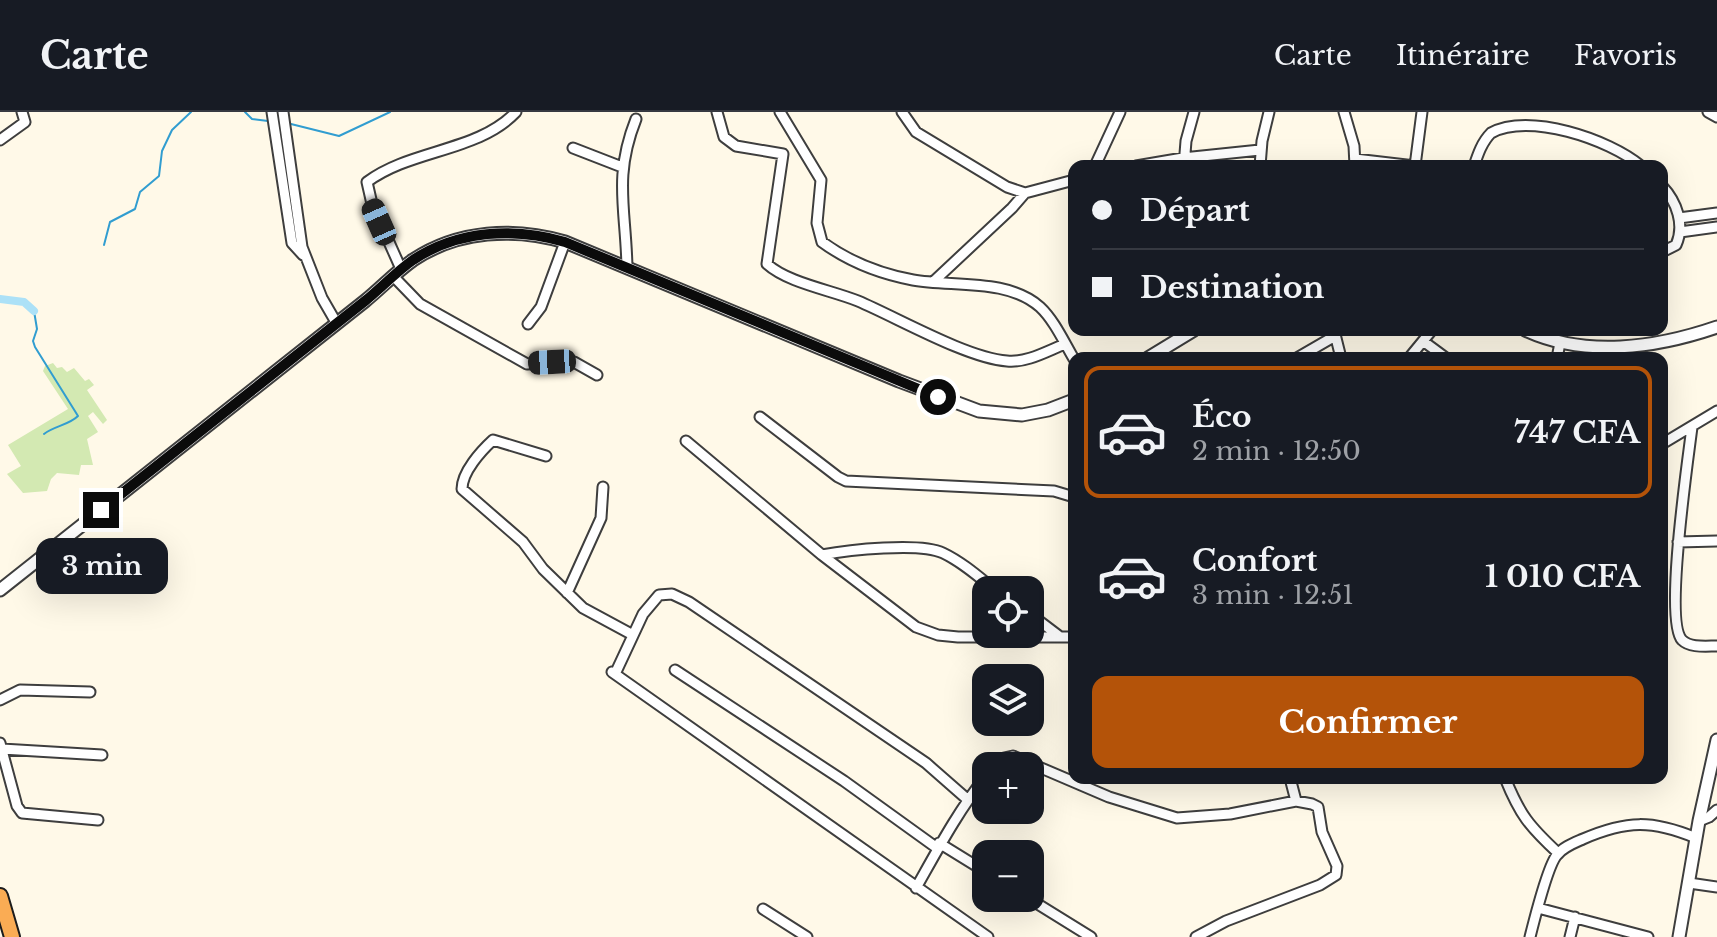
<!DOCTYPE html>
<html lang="fr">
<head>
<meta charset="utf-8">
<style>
  :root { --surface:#171b24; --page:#242831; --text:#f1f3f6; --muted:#9ea1a6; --line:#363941; --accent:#b45309 }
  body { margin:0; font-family:"Libre Baskerville",serif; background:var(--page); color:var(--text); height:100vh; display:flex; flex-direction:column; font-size:30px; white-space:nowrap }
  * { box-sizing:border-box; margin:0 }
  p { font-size:26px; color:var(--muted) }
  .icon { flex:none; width:44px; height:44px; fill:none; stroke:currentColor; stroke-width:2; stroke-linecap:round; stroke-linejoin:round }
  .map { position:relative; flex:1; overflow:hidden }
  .panel { position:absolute; left:1068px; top:240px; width:600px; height:432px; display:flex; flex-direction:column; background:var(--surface); border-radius:16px; box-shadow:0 8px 32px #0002 }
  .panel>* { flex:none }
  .top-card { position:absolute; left:1068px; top:48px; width:600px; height:176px; border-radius:16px; box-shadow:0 8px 32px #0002; display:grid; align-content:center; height:176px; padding:0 24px; background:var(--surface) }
  .controls { position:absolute; left:972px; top:464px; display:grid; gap:16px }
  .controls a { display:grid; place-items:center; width:72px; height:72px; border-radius:16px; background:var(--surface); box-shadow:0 8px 32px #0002; font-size:40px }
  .end { position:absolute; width:36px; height:36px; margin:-18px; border:10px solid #0b0b0b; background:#fff; box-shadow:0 0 0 4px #fff }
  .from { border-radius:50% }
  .bubble { position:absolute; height:56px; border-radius:16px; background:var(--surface); box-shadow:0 8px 32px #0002; font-size:26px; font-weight:700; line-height:56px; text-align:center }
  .car { position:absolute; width:24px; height:48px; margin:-24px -12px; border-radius:10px; box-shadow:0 0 6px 2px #0007; background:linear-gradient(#222 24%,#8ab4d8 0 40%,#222 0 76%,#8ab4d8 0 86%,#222 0) }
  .top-card b { display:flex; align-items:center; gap:28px; height:76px; font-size:30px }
  .top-card b+b { border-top:2px solid var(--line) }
  .top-card i { width:20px; height:20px; background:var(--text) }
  ul { padding:14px 0 0; list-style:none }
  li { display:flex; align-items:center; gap:24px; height:132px; margin:0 16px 12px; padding:0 8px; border:4px solid transparent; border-radius:16px }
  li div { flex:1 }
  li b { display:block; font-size:30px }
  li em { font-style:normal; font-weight:700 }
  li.current { border-color:var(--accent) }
  li>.icon { width:72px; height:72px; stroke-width:1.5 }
  .primary-button { display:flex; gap:16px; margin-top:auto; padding:16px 24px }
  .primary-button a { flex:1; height:92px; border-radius:16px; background:var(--accent); color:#fff; font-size:32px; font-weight:700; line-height:92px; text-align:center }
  header { display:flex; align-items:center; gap:48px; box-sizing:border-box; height:112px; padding:0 40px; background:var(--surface); border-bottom:2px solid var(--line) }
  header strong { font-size:38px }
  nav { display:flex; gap:44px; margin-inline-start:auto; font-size:28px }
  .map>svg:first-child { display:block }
  .green { fill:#d3e9b2 }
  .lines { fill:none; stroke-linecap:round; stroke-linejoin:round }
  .stream { stroke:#319dd0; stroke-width:2 }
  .canal { stroke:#ace1f7; stroke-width:8 }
  .minor-casing { stroke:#3e3e3e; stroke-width:13 }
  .tertiary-casing { stroke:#3e3e3e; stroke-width:15 }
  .trunk-casing { stroke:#1c1c1c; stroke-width:18 }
  .minor { stroke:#fff; stroke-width:9 }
  .tertiary { stroke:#fff; stroke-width:11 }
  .trunk { stroke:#faac54; stroke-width:14 }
  .route { stroke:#0b0b0b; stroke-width:10 }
</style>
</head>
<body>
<header>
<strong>Carte</strong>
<nav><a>Carte</a><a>Itinéraire</a><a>Favoris</a></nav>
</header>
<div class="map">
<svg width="1717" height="825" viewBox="0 0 1717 825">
  <rect width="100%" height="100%" fill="#fff9e8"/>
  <path class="green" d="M 53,251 L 57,256 L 62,255 L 67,260 L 74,256 L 85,269 L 89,267 L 94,273 L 87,278 L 107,308 L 103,312 L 93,300 L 88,304 L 98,320 L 87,327 L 93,353 L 81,353 L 79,363 L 57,361 L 51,367 L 47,379 L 23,381 L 7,362 L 21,354 L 8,333 L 68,297 L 43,259 L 45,254 Z"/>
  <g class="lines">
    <path class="stream" d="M 245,0 L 252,7 L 268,9
      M 287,11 L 339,24 L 390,0
      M 104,133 L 110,110 L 135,97 L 140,80 L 159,64 L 162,39 L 172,18 L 191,0
      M 34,199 L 37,217 L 33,229 L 35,235 L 78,304 C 69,313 54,314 44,322"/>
    <path class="canal" d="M 0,187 L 24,190 L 34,199"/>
    <g class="minor-casing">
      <path id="minor" d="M 272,0 L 292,131 L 303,143
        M 283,0 L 302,135 L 322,186 L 337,212
        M 717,0 L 724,25 L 736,34 L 783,42 L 767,152 C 788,171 831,178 858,189 C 898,206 967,246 1007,249 C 1027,251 1047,239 1065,232
        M 780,0 L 821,68 L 817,111 L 822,130 C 848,149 881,162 913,168 C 951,175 1008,166 1040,195 C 1054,208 1064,230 1074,247
        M 902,0 L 916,20 L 1007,75 L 1025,81 L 1074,68
        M 1344,0 L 1354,34 L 1355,54
        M 1708,0 L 1717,5
        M 0,28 L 25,10 L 22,0
        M 573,36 L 622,55
        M 1355,47 L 1415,54
        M 1095,54 L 1120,0
        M 1136,54 L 1183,46 L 1260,38
        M 1184,54 L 1186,29 L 1194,0
        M 1260,54 L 1262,29 L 1269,0
        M 1419,54 L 1415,54 L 1422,0
        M 1474,54 C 1478,42 1482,30 1491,21 C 1528,0 1609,27 1641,54
        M 1662,74 C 1677,90 1685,113 1676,133 L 1662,140
        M 1679,106 L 1717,101
        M 1680,120 L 1717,115
        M 627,156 C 626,97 613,65 636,7
        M 401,157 L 372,92 L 367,70 C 411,37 478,40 516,0
        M 393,164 L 420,192 L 527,252 L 574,250 L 597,263
        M 933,170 L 1012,96 L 1025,81
        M 528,212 L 541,195 L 565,130
        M 1334,218 L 1341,246
        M 1423,229 L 1446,246
        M 1297,246 L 1335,224
        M 1409,246 L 1432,218
        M 1557,246 L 1560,231
        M 760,305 L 838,365 L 846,369 L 1054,379 L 1074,385
        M 1692,315 C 1688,348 1664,509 1682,528 C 1690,536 1706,534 1717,534
        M 686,329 L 822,443 L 916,515 L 938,523 L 958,525 L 1074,525
        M 1662,332 L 1717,299
        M 546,344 L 493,328 C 481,339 462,360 462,377 L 523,430 L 543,457 L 583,496 L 633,523
        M 1678,430 L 1717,429
        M 822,443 C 848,438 920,430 943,441 C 962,450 979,465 995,478
        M 567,481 L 601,406 L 603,375
        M 1030,502 L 1059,524
        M 675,558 L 844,669 L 937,736
        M 612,560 L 988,825
        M 615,562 L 643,502 L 659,483 L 672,482 L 689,490 L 926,651 L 967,687
        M 0,588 L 20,578 L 90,580
        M 0,631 L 17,694 L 22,701 L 98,708
        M 2,637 L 102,643
        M 994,654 L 1004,646 L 1013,644 L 1109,685 L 1177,706 L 1230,702 L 1296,689 L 1312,692 L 1318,695 L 1322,720 L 1337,754 L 1336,763 L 1320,773 L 1226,809 L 1196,825
        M 1290,666 L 1296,689
        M 1505,666 C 1520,703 1529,714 1558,741
        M 1699,709 L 1709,705 L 1717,698
        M 939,731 L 986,760
        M 1689,771 L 1717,775
        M 916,776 C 938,737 958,699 986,664
        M 1028,786 L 1091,825
        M 1538,796 L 1648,825
        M 763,797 L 807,825
        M 1530,825 C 1534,809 1548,753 1557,743 C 1563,735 1574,731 1583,727 C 1627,708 1652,708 1696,726
        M 1570,825 L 1575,805"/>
    </g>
    <g class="tertiary-casing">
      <path id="tertiary" d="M 1525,218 C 1585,246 1656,236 1717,215
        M 1148,246 L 1194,218
        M 0,478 L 365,189 C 381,176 396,160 413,148 C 458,118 515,115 565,130 L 899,269 L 979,299 L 1022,303 L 1048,298 L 1074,288
        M 1679,825 L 1699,709 L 1717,628"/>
    </g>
    <g class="trunk-casing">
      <path id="trunk" d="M 0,784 L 12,825"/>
    </g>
    <use href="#minor" class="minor"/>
    <use href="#tertiary" class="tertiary"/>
    <use href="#trunk" class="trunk"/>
  </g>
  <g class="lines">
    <path class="route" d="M 101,398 L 365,189 C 381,176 396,160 413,148 C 458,118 515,115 565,130 L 938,285"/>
  </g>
</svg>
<div class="controls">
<a><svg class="icon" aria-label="locate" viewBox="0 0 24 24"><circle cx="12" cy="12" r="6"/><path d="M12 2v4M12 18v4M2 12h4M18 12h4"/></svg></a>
<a><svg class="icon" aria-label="layers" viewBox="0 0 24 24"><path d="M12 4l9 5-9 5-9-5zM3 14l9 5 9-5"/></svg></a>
<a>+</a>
<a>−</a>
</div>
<i class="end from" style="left:938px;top:285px"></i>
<i class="end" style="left:101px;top:398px"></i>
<div class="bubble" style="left:36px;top:426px;width:132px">3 min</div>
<i class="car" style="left:379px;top:110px;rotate:336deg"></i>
<i class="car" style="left:552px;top:250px;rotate:267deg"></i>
<div class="top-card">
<b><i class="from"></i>Départ</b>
<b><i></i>Destination</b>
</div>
<section class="panel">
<ul>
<li class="current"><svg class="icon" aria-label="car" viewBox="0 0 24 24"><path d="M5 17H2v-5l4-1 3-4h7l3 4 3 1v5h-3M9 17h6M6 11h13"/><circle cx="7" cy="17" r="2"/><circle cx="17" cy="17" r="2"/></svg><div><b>Éco</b><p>2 min · 12:50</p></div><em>747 CFA</em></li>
<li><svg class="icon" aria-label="car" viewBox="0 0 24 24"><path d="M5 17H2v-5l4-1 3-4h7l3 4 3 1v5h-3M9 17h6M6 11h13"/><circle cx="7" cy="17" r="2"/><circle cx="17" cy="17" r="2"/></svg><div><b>Confort</b><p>3 min · 12:51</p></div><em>1 010 CFA</em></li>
</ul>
<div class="primary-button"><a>Confirmer</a></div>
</section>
</div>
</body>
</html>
